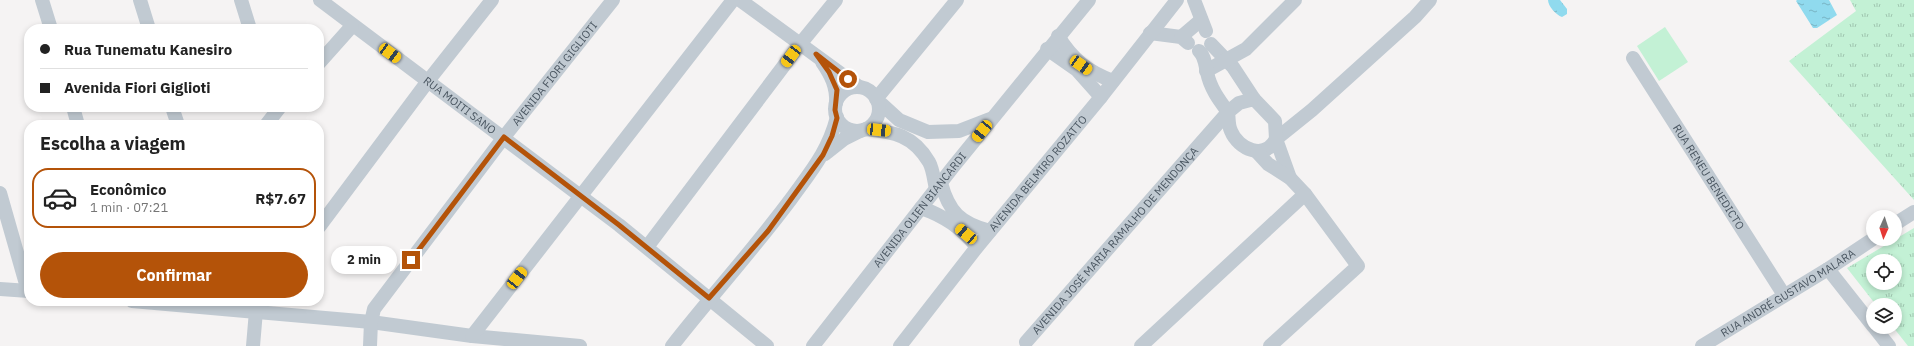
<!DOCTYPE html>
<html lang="pt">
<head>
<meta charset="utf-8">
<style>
  :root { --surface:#fff; --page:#f6f6f6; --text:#222; --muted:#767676; --line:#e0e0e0; --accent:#b45309 }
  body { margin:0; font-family:"IBM Plex Sans",sans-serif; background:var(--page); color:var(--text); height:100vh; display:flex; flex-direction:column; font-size:15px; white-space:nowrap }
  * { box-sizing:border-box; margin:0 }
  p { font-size:13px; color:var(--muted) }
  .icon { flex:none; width:22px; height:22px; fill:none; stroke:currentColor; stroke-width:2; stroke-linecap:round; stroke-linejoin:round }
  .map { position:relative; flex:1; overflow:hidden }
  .details { position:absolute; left:24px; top:120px; width:300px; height:186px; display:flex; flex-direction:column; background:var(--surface); border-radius:16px; box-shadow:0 2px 6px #0003 }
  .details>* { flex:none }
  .guide { position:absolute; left:24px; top:24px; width:300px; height:88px; border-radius:16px; box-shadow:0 2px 6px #0003; display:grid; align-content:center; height:88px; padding:0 16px; background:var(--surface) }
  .needle { width:26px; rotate:183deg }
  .fabs { position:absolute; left:1866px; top:210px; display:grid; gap:8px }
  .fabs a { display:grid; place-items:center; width:36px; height:36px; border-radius:50%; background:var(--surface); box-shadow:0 2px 6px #0003; font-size:20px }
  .end { position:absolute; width:18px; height:18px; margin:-9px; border:5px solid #b45309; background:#fff; box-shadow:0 0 0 2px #fff }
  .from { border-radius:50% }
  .bubble { position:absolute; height:28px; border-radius:14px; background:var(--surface); box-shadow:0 2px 6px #0003; font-size:13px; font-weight:700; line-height:28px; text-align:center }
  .car { position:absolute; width:12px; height:24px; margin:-12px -6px; border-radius:5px; box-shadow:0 0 3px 1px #0007; background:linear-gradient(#f5c518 24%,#345 0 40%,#f5c518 0 76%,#345 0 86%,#f5c518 0) }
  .guide b { display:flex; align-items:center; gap:14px; height:38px; font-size:15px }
  .guide b+b { border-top:1px solid var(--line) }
  .guide i { width:10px; height:10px; background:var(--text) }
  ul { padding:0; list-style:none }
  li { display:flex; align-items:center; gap:12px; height:60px; margin:0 8px 6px; padding:0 8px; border:2px solid transparent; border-radius:16px }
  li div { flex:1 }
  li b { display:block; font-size:15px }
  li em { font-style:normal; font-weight:700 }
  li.current { border-color:var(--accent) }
  li>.icon { width:36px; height:36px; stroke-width:1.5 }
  h2 { padding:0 16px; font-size:18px; line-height:48px }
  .action { display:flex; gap:8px; margin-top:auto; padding:8px 16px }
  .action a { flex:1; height:46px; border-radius:24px; background:var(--accent); color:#fff; font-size:16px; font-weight:700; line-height:46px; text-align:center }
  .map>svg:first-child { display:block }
  .grass { fill:url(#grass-tufts); fill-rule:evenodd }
  .pitch { fill:#c3f1d5 }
  .water { fill:url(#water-ripples) }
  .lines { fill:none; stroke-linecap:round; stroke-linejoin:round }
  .minor { stroke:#c1cad2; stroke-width:14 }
  .route { stroke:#b45309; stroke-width:5 }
  .labels { text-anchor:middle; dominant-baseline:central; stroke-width:3; stroke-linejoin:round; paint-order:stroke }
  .street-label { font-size:11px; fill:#4a5661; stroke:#fff }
</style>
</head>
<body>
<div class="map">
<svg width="1914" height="346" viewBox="0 0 1914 346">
  <defs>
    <pattern id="grass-tufts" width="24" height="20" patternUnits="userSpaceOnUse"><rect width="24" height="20" fill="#c3f1d5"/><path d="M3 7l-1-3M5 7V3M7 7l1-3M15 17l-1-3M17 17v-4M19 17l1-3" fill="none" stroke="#a0c6b0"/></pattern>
    <pattern id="water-ripples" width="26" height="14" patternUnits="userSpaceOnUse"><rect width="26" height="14" fill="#90daee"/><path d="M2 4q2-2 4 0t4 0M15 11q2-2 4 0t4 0" fill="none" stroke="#78b4c4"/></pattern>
  </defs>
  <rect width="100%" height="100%" fill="#f5f3f3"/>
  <path class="grass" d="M 1850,0 L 1914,0 L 1914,200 L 1789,61 L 1856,11 Z
    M 1914,228 L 1914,346 L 1908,346 L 1893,327 L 1895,327 L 1895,305 L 1876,305 L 1847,268 ZM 1873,261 L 1895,261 L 1895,283 L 1873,283 Z"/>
  <path class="pitch" d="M 1665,27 L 1688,62 L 1659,81 L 1637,46 Z"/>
  <path class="water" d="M 1548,0 L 1560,0 L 1567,9 L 1567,14 L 1562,17 C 1556,15 1548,6 1548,0 Z
    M 1797,0 L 1829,0 L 1837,15 L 1817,28 L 1813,28 L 1796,1 Z"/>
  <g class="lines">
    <g class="minor">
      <path d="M 42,0 L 51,29"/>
      <path d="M 140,0 L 149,29"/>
      <path d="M 241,0 L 250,29"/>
      <path id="s1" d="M 320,0 L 619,225 L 767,346"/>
      <path d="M 740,0 L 859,87"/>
      <path d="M 957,0 L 876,99 L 899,120 L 928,132 L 959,131 L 990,119"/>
      <path d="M 1194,0 L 1206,31"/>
      <path d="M 1150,33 L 1181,37 L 1188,43"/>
      <path d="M 1058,36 C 1072,59 1088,72 1113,81"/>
      <path d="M 1181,37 L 1201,20"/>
      <path d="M 1211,44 L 1233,67 L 1254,99"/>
      <path d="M 1047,49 L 1077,70 L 1101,97"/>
      <path id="s2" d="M 1633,58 L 1784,295"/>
      <path d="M 822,62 C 831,75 837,87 836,103"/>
      <path d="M 319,63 L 352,26"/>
      <path d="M 1206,71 L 1246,49 L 1295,0"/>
      <circle cx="857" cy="109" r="22"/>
      <path d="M 73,107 L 78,125"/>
      <path d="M 172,107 L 178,125"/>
      <path d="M 266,125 L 280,107"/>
      <path d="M 866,129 C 894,132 913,135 929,162 C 933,169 934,180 936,189"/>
      <path d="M 1276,139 L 1312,110 L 1415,17 L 1430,0"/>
      <path d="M 1276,139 C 1265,161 1238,149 1231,131 C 1228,125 1229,118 1228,112 L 1239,103 L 1254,99 L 1275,121 L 1276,139 L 1290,178"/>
      <path d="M 1257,152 L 1268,164 L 1290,178 L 1305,194 L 1358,266 L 1270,346"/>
      <path d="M 825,154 L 844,139 L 860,131"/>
      <path d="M 941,183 C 949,212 960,223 990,231"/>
      <path d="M 0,193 L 28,291"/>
      <path d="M 921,208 C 945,216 961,228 977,247"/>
      <path d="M 1895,224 L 1914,212"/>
      <path d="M 319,227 L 428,81 L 492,0"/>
      <path d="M 647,247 L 801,43 L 836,0"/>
      <path d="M 1828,269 L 1873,326"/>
      <path d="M 0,289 L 29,291"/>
      <path d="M 132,301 L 371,322 L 472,336 L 580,346"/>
      <path d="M 1874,327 L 1889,346"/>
      <path d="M 472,336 L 733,0"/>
      <path id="s3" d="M 1026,342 L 1228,112 C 1219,100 1210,88 1207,72 C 1205,65 1205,56 1199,51"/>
      <path d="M 253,346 L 256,311 L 263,301"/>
      <path id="s4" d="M 370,346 L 371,322 L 374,309 L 504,137 L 613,0"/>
      <path d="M 672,346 C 711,296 753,250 791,199 C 811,171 828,152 837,117"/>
      <path id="s5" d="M 813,346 L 953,167 L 1089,0"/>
      <path id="s6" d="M 900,346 L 977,247 L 1101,97 L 1177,0"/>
      <path d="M 1141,346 L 1305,194"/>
      <path id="s7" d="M 1702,346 L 1828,269 L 1873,239"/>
    </g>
  </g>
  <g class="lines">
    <path class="route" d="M 411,260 L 504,137 L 619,225 L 709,298 L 768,231 L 823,155 L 832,136 L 837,118 L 835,110 L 837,90 L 829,72 L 816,54 L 848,79"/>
  </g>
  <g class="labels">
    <g class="street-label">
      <text stroke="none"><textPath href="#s4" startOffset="334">AVENIDA FIORI GIGLIOTI</textPath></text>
      <text stroke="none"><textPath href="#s1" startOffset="175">RUA MOITI SANO</textPath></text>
      <text stroke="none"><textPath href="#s6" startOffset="221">AVENIDA BELMIRO ROZATTO</textPath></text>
      <text stroke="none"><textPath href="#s2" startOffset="141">RUA RENEU BENEDICTO</textPath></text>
      <text stroke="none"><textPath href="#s5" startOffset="173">AVENIDA OLIEN BIANCARDI</textPath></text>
      <text stroke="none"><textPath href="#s3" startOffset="135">AVENIDA JOSÉ MARIA RAMALHO DE MENDONÇA</textPath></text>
      <text stroke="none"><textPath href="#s7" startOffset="101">RUA ANDRÉ GUSTAVO MALARA</textPath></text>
    </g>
  </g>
</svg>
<div class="fabs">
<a><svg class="needle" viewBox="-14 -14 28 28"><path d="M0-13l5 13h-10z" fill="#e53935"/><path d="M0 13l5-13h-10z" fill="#767676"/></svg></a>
<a><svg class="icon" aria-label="locate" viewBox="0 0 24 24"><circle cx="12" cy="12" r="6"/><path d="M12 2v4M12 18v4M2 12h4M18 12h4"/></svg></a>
<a><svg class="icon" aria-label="layers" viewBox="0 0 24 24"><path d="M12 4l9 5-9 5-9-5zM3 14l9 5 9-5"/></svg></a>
</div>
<i class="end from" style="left:848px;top:79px"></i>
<i class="end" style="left:411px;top:260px"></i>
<div class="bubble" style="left:331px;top:246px;width:66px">2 min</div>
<i class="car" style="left:390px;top:53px;rotate:126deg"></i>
<i class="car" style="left:791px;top:56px;rotate:217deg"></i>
<i class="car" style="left:1081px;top:65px;rotate:124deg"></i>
<i class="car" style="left:879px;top:130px;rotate:96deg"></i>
<i class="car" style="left:982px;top:131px;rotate:219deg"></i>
<i class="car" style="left:966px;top:234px;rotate:310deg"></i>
<i class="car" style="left:517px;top:278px;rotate:38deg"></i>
<div class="guide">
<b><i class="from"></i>Rua Tunematu Kanesiro</b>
<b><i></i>Avenida Fiori Giglioti</b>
</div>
<section class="details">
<h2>Escolha a viagem</h2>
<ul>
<li class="current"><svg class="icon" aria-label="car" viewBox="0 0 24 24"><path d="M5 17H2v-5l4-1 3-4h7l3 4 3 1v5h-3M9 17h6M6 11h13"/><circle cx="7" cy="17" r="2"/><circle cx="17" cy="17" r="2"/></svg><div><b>Econômico</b><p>1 min · 07:21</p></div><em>R$7.67</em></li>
</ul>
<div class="action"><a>Confirmar</a></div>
</section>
</div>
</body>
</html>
